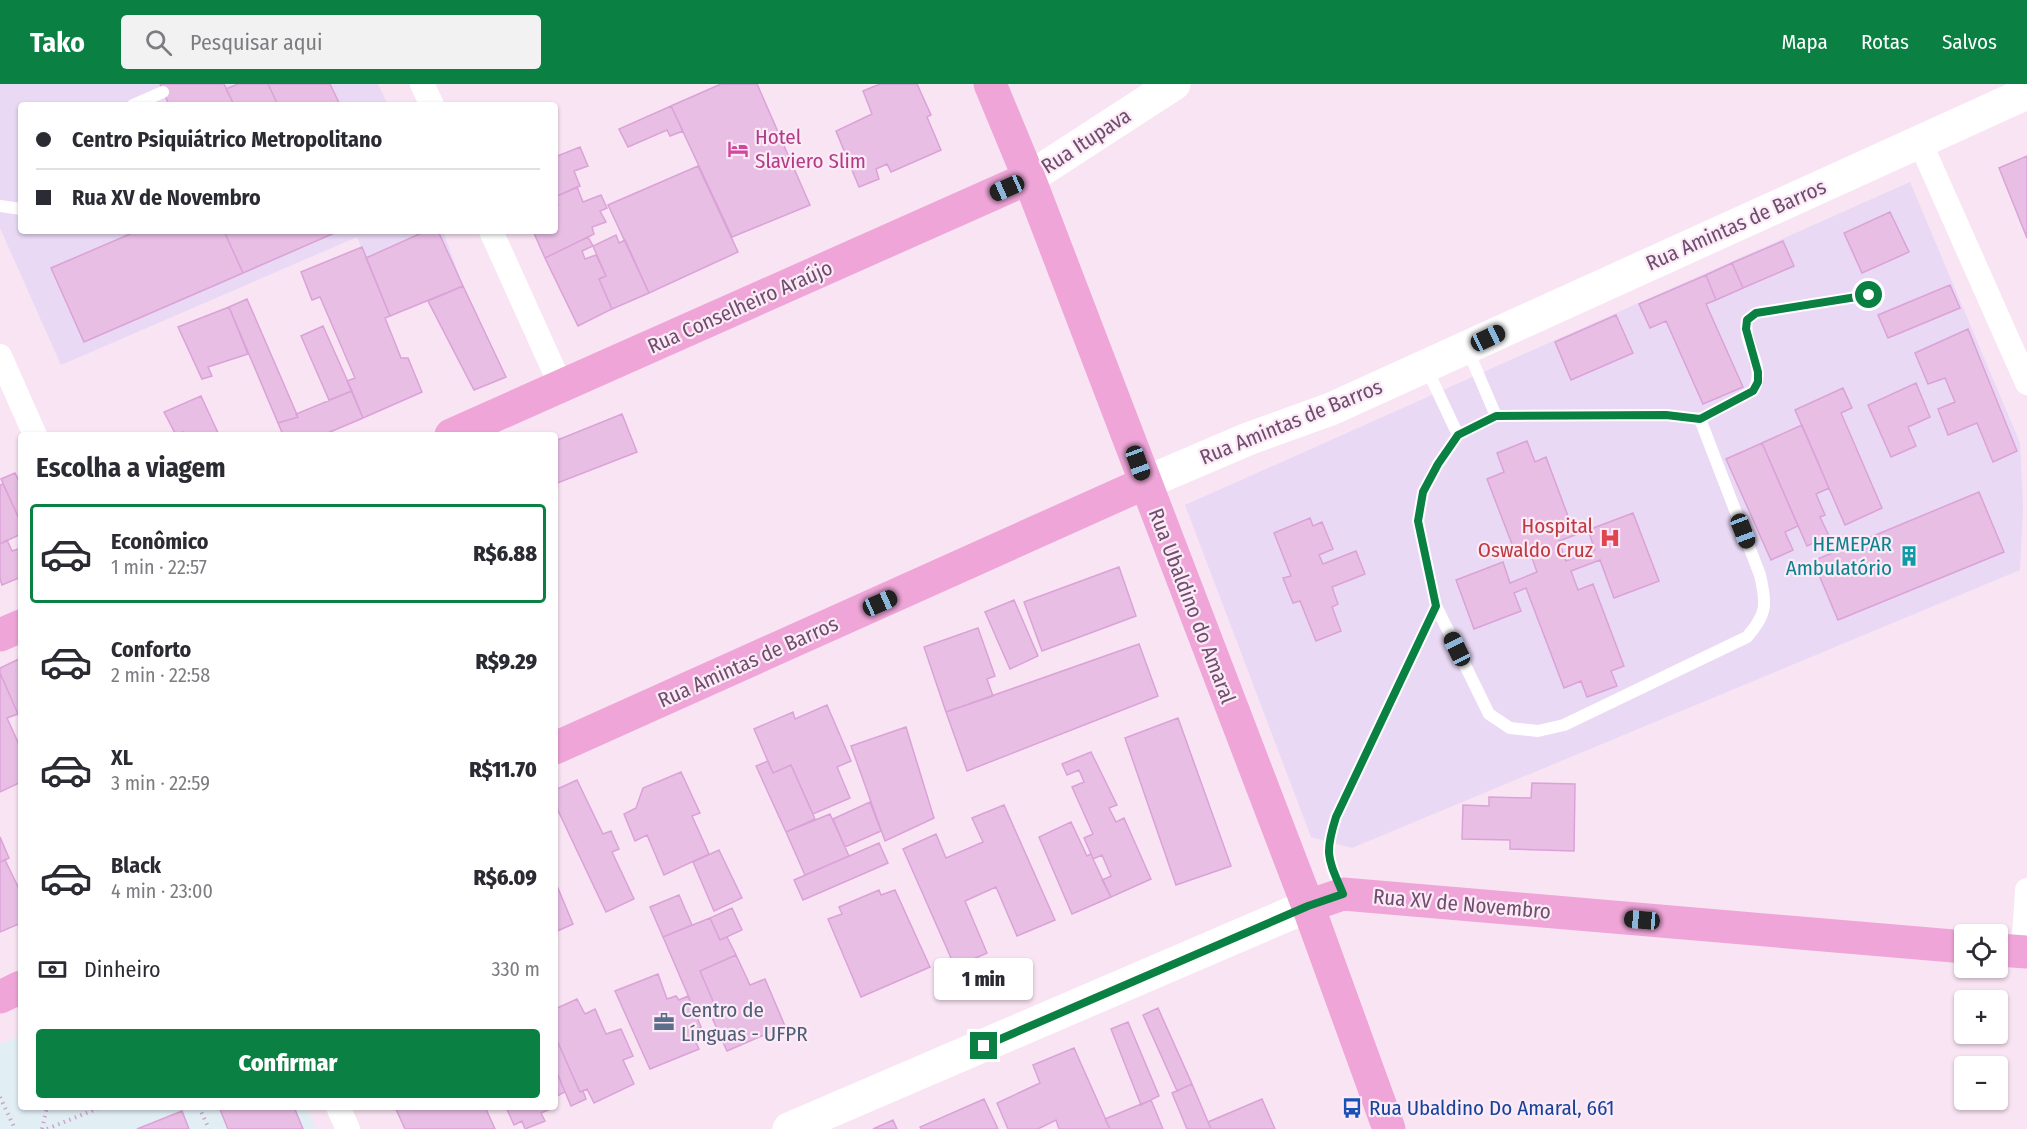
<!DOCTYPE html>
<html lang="pt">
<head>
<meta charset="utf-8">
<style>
  :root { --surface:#fff; --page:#f2f2f3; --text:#2b2b33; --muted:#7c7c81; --line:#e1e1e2; --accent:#0b8043 }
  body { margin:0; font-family:"Fira Sans Condensed",sans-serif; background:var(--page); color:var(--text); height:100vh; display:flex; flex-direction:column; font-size:22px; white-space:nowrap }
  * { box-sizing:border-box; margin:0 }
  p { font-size:20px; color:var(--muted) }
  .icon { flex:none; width:33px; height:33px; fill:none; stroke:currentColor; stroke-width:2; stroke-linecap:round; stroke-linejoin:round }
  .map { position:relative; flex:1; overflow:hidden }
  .details { position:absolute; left:18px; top:348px; width:540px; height:678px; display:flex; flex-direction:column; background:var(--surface); border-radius:6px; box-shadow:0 2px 4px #0004 }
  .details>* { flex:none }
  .banner { position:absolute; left:18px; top:18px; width:540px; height:132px; border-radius:6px; box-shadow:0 2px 4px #0004; display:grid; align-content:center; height:132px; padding:0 18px; background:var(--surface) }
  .tools { position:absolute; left:1954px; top:840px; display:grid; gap:12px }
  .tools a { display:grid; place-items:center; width:54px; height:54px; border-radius:6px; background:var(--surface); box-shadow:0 2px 4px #0004; font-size:30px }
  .end { position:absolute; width:27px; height:27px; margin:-14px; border:8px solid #0b8043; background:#fff; box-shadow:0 0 0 3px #fff }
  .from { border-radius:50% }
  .bubble { position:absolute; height:42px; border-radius:6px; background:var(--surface); box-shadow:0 2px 4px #0004; font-size:20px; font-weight:800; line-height:42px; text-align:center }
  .car { position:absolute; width:18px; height:36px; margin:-18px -9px; border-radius:8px; box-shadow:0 0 4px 2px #0007; background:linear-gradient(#222 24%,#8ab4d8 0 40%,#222 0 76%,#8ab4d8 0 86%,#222 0) }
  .banner b { display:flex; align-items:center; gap:21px; height:57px; font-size:22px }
  .banner b+b { border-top:2px solid var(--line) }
  .banner i { width:15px; height:15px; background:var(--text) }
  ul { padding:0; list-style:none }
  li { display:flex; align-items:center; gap:18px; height:99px; margin:0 12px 9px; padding:0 6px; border:3px solid transparent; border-radius:6px }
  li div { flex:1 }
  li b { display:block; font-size:22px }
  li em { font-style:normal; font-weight:800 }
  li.on { border-color:var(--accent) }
  li>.icon { width:54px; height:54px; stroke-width:1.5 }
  h2 { padding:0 18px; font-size:27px; line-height:72px }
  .pay { display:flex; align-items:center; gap:15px; height:66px; padding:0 18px; font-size:22px }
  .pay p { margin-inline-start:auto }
  .cta { display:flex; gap:12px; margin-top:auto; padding:12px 18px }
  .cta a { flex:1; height:69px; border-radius:6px; background:var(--accent); color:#fff; font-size:24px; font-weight:800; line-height:69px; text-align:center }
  header { display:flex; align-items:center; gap:36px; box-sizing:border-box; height:84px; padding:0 30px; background:var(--accent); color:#fff }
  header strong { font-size:28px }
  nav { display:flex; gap:33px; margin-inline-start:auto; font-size:21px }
  .search { width:420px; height:54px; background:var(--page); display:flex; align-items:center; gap:15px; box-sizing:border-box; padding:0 21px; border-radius:6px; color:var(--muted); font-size:22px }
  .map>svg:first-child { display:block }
  .education { fill:#e1eff5 }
  .medical { fill:#e9d9f5 }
  .building { fill:#e8bee5; stroke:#dba2d8; stroke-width:1.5 }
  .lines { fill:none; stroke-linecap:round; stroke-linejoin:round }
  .path { stroke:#cfa3cc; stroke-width:4; stroke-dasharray:1.5 4.5; stroke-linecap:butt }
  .service { stroke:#fff; stroke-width:12 }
  .minor { stroke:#fff; stroke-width:24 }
  .secondary { stroke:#fff; stroke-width:33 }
  .primary { stroke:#efa5d8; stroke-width:33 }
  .route { stroke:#0b8043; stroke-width:8 }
  .labels { text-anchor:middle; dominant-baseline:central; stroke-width:4.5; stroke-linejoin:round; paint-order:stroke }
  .hotel-label { font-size:21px; fill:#b23c85; stroke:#fceaf7; text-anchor:start }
  .street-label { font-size:21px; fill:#6e4d6d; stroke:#fceaf7 }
  .health-label { font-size:21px; fill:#be3a42; stroke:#fceaf7; text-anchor:end }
  .culture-label { font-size:21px; fill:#0d838f; stroke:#fceaf7; text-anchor:end }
  .service-label { font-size:21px; fill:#4e5e75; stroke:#fceaf7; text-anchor:start }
  .transit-label { font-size:21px; fill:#164399; stroke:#fceaf7; text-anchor:start }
</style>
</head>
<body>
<header>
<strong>Tako</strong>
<div class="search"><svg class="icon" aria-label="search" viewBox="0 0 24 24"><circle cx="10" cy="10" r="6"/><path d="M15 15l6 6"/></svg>Pesquisar aqui</div>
<nav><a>Mapa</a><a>Rotas</a><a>Salvos</a></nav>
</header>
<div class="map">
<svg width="2027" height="1045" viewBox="0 0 2027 1045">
  <rect width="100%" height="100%" fill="#f9e4f3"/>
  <path class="education" d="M 21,951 L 21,1023 L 306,1023 L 316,1045 L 0,1045 L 0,960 Z"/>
  <path class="medical" d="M 0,0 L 378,0 L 388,21 L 21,21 L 21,147 L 443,147 L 463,202 L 390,232 L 357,153 L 61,281 L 0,144 Z
    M 1910,98 L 2020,359 L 2023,423 L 2020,486 L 1352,764 L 1311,753 L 1185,421 Z"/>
  <path class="building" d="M 160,0 L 224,0 L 234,21 L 169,21 Z
    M 238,0 L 268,0 L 278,21 L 234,21 L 226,5 Z
    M 268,0 L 330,0 L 340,21 L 278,21 Z
    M 721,0 L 757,0 L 810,121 L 732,153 L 671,22 Z
    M 880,0 L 917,0 L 931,31 L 927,33 L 941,66 L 891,88 L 887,80 L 876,85 L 879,95 L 859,103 L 836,47 L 872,30 L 863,7 Z
    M 671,22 L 683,47 L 670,52 L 667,46 L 628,63 L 619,45 Z
    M 580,63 L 588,82 L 574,87 L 580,102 L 555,113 L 555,73 Z
    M 2027,72 L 2027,154 L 1999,84 Z
    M 698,82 L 738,168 L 649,209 L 608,121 Z
    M 577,103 L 583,118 L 601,111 L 607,124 L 600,127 L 606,138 L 592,143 L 594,150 L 588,153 L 545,174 L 533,147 L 555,147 L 555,122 L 558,121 L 555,113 Z
    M 1890,128 L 1909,168 L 1862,189 L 1844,149 Z
    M 137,147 L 224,147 L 243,189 L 84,258 L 51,184 Z
    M 224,147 L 339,147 L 243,189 Z
    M 426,147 L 438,147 L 463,202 L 390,232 L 366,174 Z
    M 616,151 L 619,159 L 625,156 L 649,209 L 612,225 L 599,195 L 606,192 L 593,162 Z
    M 588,153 L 593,162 L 582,167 L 585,175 L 596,171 L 606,192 L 599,195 L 612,225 L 578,242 L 545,174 Z
    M 1783,157 L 1794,182 L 1743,204 L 1732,179 Z
    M 362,163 L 390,232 L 385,234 L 401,274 L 408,274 L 422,308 L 363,334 L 347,297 L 355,294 L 320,213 L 312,216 L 301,188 Z
    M 1732,179 L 1743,204 L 1716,216 L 1706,191 Z
    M 1706,191 L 1716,216 L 1706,220 L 1743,303 L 1703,320 L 1666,237 L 1650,244 L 1639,220 Z
    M 1950,201 L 1960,224 L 1888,254 L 1878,231 Z
    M 463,202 L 506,293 L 474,306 L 428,217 Z
    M 247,215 L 298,333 L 278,339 L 229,223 Z
    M 229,223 L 248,270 L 208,283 L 212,292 L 202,295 L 178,243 Z
    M 1616,231 L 1633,269 L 1571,296 L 1555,258 Z
    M 323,242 L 352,307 L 329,316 L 301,252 Z
    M 1968,245 L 2017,367 L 1993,378 L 1977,339 L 1948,351 L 1938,325 L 1955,318 L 1945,294 L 1928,300 L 1915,269 Z
    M 1916,299 L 1930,333 L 1908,343 L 1916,362 L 1891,373 L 1868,321 Z
    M 1843,304 L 1852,324 L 1841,329 L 1882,424 L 1845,441 L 1795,326 Z
    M 352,307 L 363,334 L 323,351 L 283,351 L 278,339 L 298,333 L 296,330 Z
    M 201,312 L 219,351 L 184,351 L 183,348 L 176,351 L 164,328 Z
    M 622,330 L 637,368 L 555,400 L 555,357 Z
    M 1802,341 L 1829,404 L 1816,410 L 1825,431 L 1820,433 L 1829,452 L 1807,462 L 1762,359 Z
    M 1527,357 L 1535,378 L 1546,373 L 1575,451 L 1559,457 L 1566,477 L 1595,466 L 1588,446 L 1633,429 L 1659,497 L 1614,514 L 1600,476 L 1571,487 L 1578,506 L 1593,500 L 1624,582 L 1611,587 L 1617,602 L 1587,613 L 1581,597 L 1564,604 L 1526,504 L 1514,509 L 1521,527 L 1474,545 L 1456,496 L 1503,478 L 1510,499 L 1537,488 L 1530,468 L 1517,473 L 1487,395 L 1504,388 L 1497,369 Z
    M 1762,359 L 1798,442 L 1785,448 L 1793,466 L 1771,476 L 1726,375 Z
    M 15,389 L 21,401 L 21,439 L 1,395 Z
    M 3,400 L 21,439 L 21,450 L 0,460 L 0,401 Z
    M 1979,408 L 2004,468 L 1838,536 L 1813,477 Z
    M 1310,434 L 1313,442 L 1322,438 L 1333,465 L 1319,471 L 1323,480 L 1356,467 L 1365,490 L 1332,503 L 1338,520 L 1332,523 L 1341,547 L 1316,557 L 1300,517 L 1293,519 L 1283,494 L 1291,492 L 1274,449 Z
    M 7,456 L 12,467 L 21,464 L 21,493 L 2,501 L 0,495 L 0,460 Z
    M 1119,483 L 1136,532 L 1042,567 L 1024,518 Z
    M 1014,516 L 1038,572 L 1010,585 L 985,528 Z
    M 978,544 L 995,592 L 987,595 L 993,612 L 946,628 L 924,563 Z
    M 1139,560 L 1158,612 L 967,687 L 946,628 Z
    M 21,574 L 21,628 L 18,630 L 0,589 L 0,584 Z
    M 0,589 L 18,630 L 7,634 L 21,665 L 21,698 L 0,708 Z
    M 827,621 L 851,677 L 837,683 L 850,714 L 813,730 L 791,681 L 773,689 L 754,645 L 793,628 L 795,635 Z
    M 1178,634 L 1231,782 L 1176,801 L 1125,654 Z
    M 906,643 L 934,734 L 885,757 L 851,662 Z
    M 1091,668 L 1117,721 L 1109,724 L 1116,738 L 1124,734 L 1151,795 L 1111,813 L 1102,796 L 1111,792 L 1102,771 L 1093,775 L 1091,770 L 1084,754 L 1093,750 L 1072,703 L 1084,698 L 1079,686 L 1067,691 L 1062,680 Z
    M 768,677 L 773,689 L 791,681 L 815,735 L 786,748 L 756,682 Z
    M 681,688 L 700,729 L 692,732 L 709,770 L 664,791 L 647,751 L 635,757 L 624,730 L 636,724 L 643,704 Z
    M 577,696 L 603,750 L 611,747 L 619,765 L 612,768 L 634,815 L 606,828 L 555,720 L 555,706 Z
    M 1532,699 L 1575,700 L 1574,767 L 1510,765 L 1510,756 L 1462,755 L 1463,721 L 1489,722 L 1489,713 L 1531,714 Z
    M 870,718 L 881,747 L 845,763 L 833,735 Z
    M 1004,721 L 1055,836 L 1017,852 L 996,803 L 965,817 L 987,869 L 955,883 L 903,765 L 936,750 L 946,774 L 983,758 L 972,734 Z
    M 830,730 L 849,772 L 805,791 L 786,748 Z
    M 1071,738 L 1087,772 L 1091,770 L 1093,775 L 1111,813 L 1072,830 L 1039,753 Z
    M 0,753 L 9,774 L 0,778 Z
    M 879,759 L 888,779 L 803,816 L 794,796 Z
    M 719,766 L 742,814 L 714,827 L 693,778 Z
    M 5,776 L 21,809 L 21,839 L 0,848 L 0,778 Z
    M 555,797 L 573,840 L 555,848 Z
    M 879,806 L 881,811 L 895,806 L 930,883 L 861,913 L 828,835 L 842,830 L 839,823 Z
    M 679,811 L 692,841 L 663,853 L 650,823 Z
    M 732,824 L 742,846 L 720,856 L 710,834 Z
    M 710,834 L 720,856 L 727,853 L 736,871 L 700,887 L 716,924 L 697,932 L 663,853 Z
    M 736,871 L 750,901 L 765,895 L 785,942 L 727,967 L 709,927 L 716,924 L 700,887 Z
    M 658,890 L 667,915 L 676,912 L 679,916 L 688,912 L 701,943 L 691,947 L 699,965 L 650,985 L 615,907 Z
    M 577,915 L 585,930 L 595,925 L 606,950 L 621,945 L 633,972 L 623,976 L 634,1000 L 594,1019 L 587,1005 L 580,1008 L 555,952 L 555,925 Z
    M 1158,924 L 1192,1000 L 1177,1007 L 1143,931 Z
    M 1128,938 L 1159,1012 L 1141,1021 L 1111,945 Z
    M 555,952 L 580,1008 L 583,1007 L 586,1015 L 571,1022 L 555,984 Z
    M 1074,964 L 1110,1045 L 1059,1045 L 1056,1036 L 1038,1045 L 1008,1045 L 997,1019 L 1040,999 L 1033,981 Z
    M 555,984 L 565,1008 L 555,1013 Z
    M 1192,1000 L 1208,1038 L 1211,1045 L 1187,1045 L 1172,1009 Z
    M 984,1015 L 998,1045 L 921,1045 L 920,1043 Z
    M 1262,1015 L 1275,1045 L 1211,1045 L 1208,1038 Z
    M 1151,1016 L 1163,1045 L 1110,1045 L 1105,1035 Z
    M 219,1023 L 294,1023 L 303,1045 L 228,1045 Z
    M 395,1023 L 485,1023 L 495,1045 L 405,1045 Z
    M 506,1023 L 555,1023 L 541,1029 L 545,1037 L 525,1045 L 522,1037 L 514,1041 Z
    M 182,1027 L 189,1045 L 137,1045 Z
    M 893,1036 L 897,1045 L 873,1045 Z"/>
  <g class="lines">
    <path class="path" d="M 0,1013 L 15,1045
      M 199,1023 L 209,1045
      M 42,1045 L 47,1023
      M 47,1045 L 101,1023"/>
    <path class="service" d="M 133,21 L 163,8
      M 0,122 L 21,125
      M 1467,264 L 1496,332
      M 1426,283 L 1458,351
      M 1436,522 L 1489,630 L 1510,644 L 1538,647 L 1564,641 L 1747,553 C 1767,530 1767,521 1760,491 L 1700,335
      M 1342,809 C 1328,774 1324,771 1336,733 L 1436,522 L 1418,437 L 1423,408 L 1438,380 L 1458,351 L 1496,332 L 1666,331 L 1700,335 L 1753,307 C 1768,282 1742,262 1747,236 L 1756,229 L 1869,211"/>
    <path class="minor" d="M 422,0 L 432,21
      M 1920,58 L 2027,299
      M 491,147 L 561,302
      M 0,272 L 35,351
      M 2023,868 L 2027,806
      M 338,1023 L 348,1045"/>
    <path class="secondary" d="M 1029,94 L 1174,0
      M 1145,399 L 1248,355 L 1331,325 L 2027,9
      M 789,1045 L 1308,822"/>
    <path class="primary" d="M 990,0 L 1029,94 L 1308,822 L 1389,1045
      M 451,351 L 1029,94
      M 0,551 L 21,542
      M 555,664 L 1145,399
      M 1308,822 L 1343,810 L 1965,863
      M 1998,866 L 2027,868
      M 0,913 L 21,903"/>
  </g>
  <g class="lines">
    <path class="route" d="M 984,962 L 1308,822 L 1343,810 C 1328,774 1324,771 1336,733 L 1436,522 L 1418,437 L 1423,408 L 1438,380 L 1458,351 L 1496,332 L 1666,331 L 1700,335 L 1753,307 L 1758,298 L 1758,288 L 1746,245 L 1747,236 L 1756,229 L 1869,211"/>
  </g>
  <defs>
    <g id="hotel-bare" transform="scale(1.62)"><path d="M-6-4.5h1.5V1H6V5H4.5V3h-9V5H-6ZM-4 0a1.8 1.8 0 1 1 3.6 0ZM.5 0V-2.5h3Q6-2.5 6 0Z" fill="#d1479c" stroke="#fceaf7" stroke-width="2.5" paint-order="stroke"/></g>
    <g id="hospital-bare" transform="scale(1.62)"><path d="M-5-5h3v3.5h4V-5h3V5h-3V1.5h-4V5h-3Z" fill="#e0444e" stroke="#fceaf7" stroke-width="2.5" paint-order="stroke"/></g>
    <g id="building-bare" transform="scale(1.62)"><path d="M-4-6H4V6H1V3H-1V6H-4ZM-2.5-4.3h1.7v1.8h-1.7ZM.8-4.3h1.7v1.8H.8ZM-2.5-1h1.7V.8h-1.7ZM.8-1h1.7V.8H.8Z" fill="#0f9aa8" stroke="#fceaf7" stroke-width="2.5" paint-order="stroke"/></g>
    <g id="office-bare" transform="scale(1.62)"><path d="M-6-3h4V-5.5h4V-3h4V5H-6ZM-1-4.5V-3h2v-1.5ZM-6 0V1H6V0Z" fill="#5c6f8a" stroke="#fceaf7" stroke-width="2.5" paint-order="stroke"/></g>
    <g id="bus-bare" transform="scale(1.62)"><path d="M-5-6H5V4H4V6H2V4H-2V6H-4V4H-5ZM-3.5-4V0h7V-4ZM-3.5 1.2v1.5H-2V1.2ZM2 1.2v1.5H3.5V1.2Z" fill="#1a4fb4" stroke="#fceaf7" stroke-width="2.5" paint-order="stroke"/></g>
  </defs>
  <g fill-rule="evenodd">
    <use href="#hotel-bare" x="738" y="65"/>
    <use href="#hospital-bare" x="1610" y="454"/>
    <use href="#building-bare" x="1909" y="472"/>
    <use href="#office-bare" x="664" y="938"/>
    <use href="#bus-bare" x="1352" y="1024"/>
  </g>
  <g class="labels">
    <g class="hotel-label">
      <text x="755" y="53">Hotel<tspan x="755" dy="24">Slaviero Slim</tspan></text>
    </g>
    <g class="street-label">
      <text transform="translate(1086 57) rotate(-33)">Rua Itupava</text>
      <text transform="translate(1736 141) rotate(-24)">Rua Amintas de Barros</text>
      <text transform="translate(740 223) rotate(-24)">Rua Conselheiro Araújo</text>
      <text transform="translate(1291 338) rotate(-22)">Rua Amintas de Barros</text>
      <text transform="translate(1192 522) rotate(69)">Rua Ubaldino do Amaral</text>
      <text transform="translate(748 578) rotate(-24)">Rua Amintas de Barros</text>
      <text transform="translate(1462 820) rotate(5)">Rua XV de Novembro</text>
    </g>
    <g class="health-label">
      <text x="1593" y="442">Hospital<tspan x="1593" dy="24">Oswaldo Cruz</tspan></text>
    </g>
    <g class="culture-label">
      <text x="1892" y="460">HEMEPAR<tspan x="1892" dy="24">Ambulatório</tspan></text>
    </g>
    <g class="service-label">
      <text x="681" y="926">Centro de<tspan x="681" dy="24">Línguas - UFPR</tspan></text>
    </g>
    <g class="transit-label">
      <text x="1369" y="1024">Rua Ubaldino Do Amaral, 661</text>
    </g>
  </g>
</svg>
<div class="tools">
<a><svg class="icon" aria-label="locate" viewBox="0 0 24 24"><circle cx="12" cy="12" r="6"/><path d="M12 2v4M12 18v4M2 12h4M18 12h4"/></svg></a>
<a>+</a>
<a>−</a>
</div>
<i class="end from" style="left:1869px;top:211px"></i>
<i class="end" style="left:984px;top:962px"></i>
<div class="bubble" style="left:934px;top:874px;width:99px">1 min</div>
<i class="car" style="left:1007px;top:104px;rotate:246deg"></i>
<i class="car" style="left:1488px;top:254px;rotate:65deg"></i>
<i class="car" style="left:1138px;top:379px;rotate:160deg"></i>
<i class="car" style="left:1743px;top:447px;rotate:159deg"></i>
<i class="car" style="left:880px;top:519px;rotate:66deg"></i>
<i class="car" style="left:1457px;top:565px;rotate:334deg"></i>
<i class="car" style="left:1642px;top:836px;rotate:275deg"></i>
<div class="banner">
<b><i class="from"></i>Centro Psiquiátrico Metropolitano</b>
<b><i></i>Rua XV de Novembro</b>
</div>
<section class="details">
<h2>Escolha a viagem</h2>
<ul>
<li class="on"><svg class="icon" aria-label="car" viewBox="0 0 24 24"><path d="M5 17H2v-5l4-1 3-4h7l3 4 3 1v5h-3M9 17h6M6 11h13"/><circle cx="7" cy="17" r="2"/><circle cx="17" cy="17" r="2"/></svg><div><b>Econômico</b><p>1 min · 22:57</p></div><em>R$6.88</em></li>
<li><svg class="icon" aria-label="car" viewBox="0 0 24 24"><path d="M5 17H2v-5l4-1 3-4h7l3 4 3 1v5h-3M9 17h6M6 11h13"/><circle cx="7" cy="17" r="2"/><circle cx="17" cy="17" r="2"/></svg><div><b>Conforto</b><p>2 min · 22:58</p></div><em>R$9.29</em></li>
<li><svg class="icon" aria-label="car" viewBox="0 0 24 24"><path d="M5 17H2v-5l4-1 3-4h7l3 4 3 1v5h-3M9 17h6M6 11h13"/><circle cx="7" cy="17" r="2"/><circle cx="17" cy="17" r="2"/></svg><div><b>XL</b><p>3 min · 22:59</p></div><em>R$11.70</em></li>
<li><svg class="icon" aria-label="car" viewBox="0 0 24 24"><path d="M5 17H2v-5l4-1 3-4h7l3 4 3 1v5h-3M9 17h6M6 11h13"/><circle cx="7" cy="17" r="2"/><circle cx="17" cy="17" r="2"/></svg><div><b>Black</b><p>4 min · 23:00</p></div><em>R$6.09</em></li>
</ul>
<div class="pay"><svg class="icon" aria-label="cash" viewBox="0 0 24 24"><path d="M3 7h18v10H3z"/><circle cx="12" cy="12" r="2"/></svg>Dinheiro<p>330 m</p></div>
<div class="cta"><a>Confirmar</a></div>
</section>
</div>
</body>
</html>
